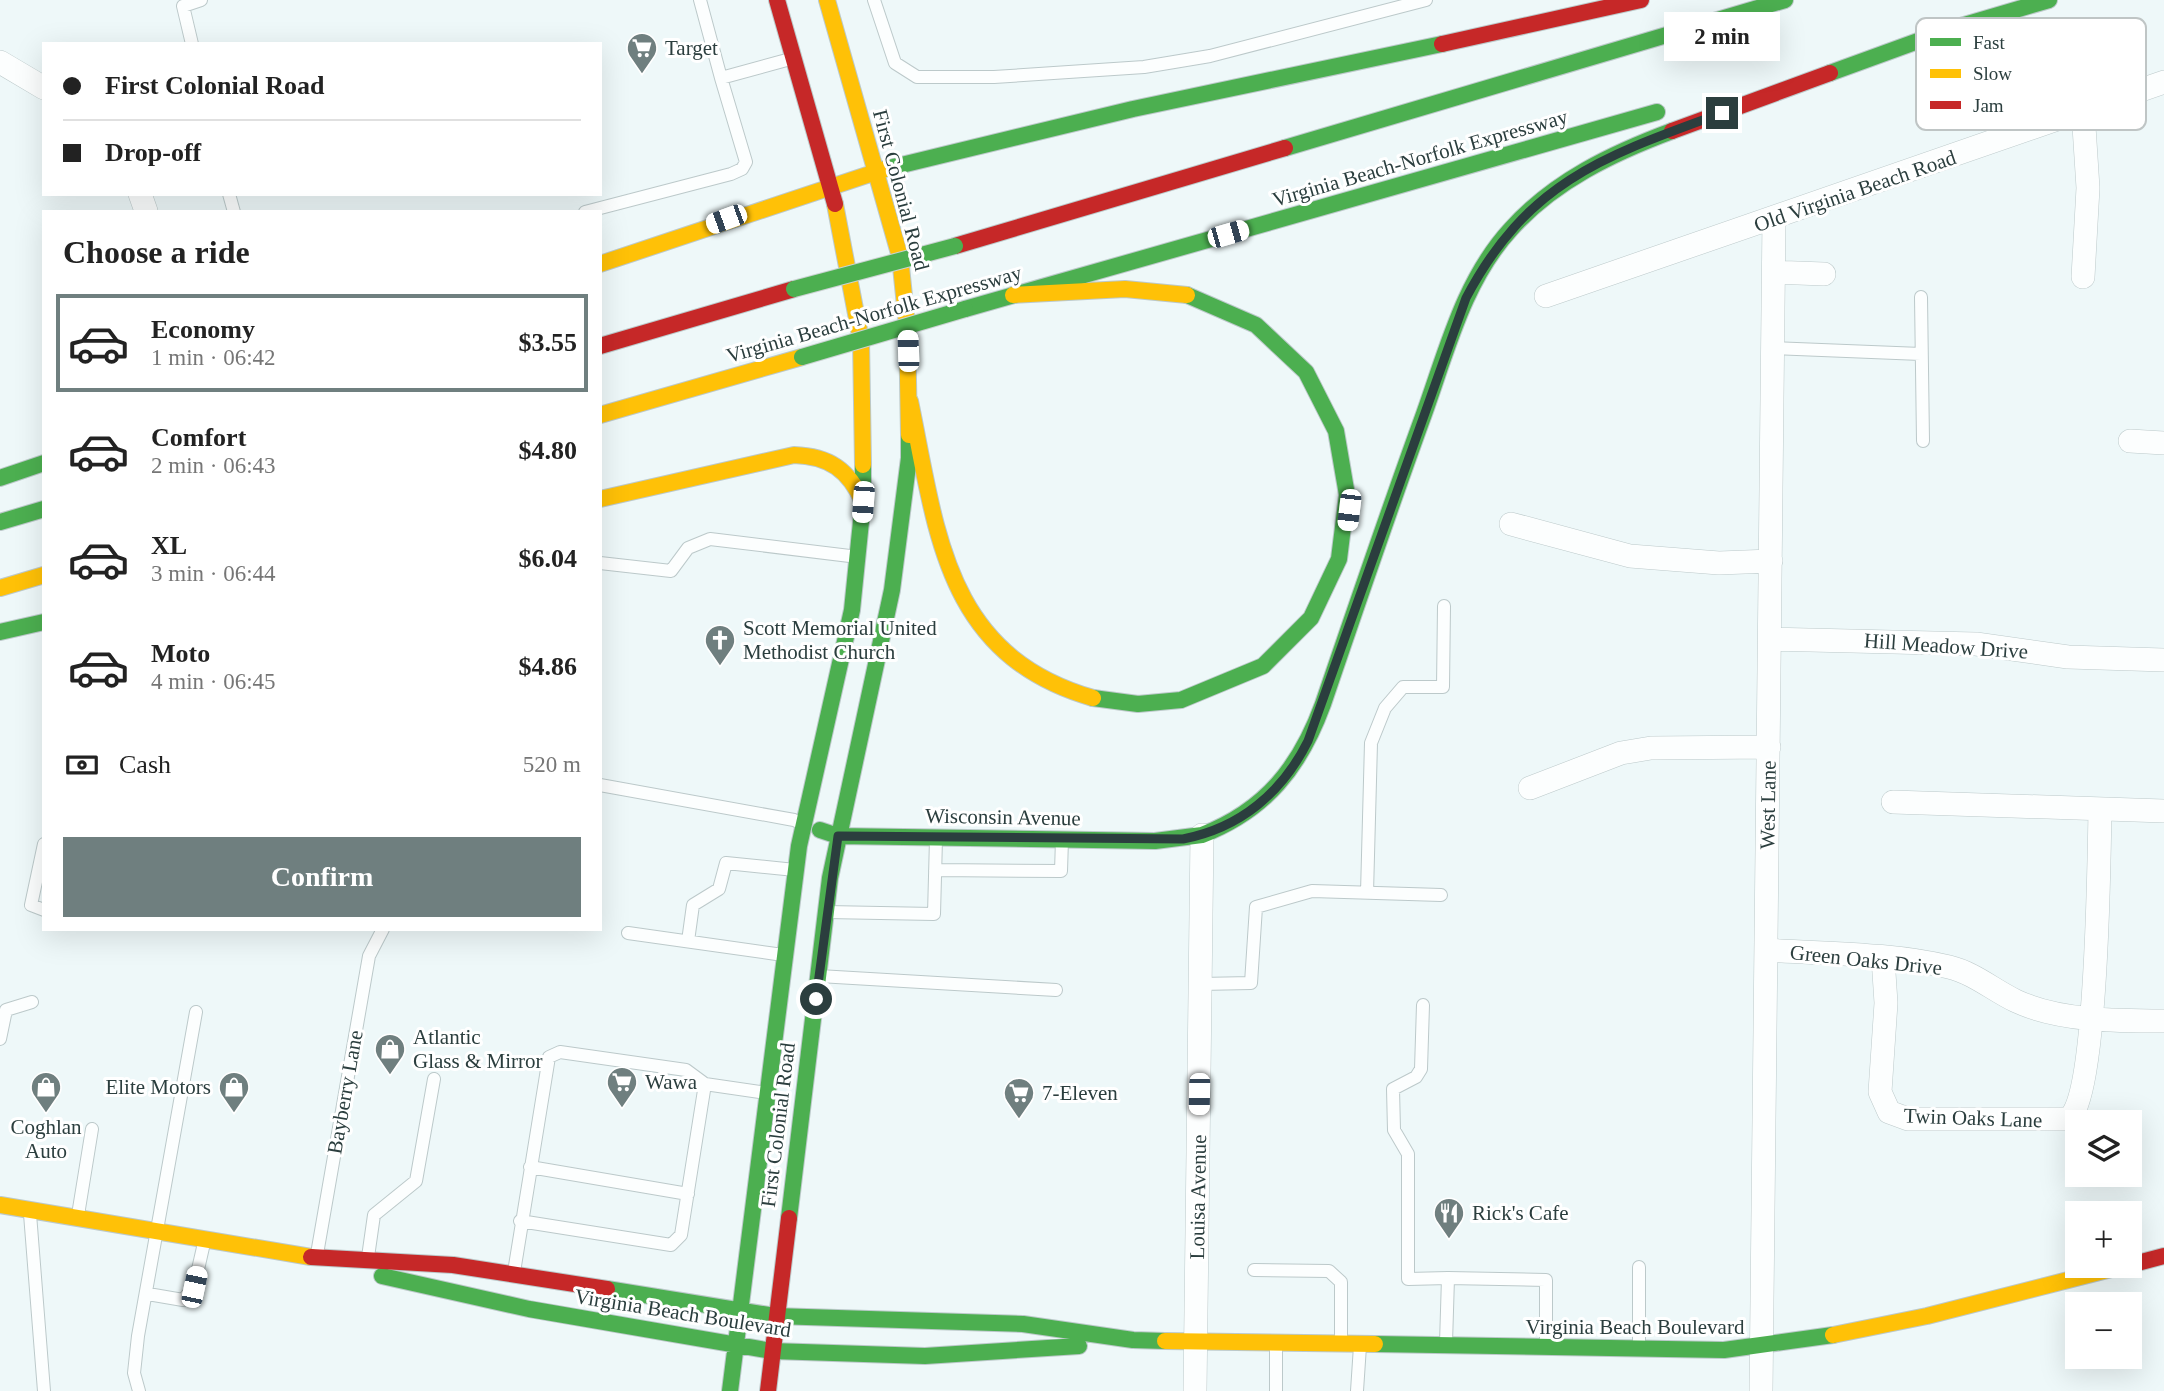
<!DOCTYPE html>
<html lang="en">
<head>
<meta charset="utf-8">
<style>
  :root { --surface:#fff; --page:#f2f2f2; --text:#222; --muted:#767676; --line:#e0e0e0; --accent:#6f7f7f }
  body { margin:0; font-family:"Times New Roman",serif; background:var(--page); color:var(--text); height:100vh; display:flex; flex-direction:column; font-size:26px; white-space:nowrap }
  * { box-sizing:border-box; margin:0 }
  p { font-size:23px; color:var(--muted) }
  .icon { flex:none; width:38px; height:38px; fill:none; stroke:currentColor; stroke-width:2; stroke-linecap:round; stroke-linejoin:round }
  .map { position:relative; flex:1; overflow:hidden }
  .drawer { position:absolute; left:42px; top:210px; width:560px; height:721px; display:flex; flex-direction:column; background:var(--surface); border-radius:0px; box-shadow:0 7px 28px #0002 }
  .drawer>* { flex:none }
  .banner { position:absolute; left:42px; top:42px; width:560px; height:154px; border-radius:0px; box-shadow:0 7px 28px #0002; display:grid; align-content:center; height:154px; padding:0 21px; background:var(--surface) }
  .controls { position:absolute; left:2065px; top:1110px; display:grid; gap:14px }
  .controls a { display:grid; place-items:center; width:77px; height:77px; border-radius:0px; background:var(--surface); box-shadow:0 7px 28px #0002; font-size:35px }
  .end { position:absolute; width:32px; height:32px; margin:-16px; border:9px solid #2b3e3e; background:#fff; box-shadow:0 0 0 4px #fff }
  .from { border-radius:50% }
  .bubble { position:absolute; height:49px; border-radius:0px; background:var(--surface); box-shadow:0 7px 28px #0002; font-size:23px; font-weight:700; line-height:49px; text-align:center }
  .car { position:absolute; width:21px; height:42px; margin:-21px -10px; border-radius:9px; box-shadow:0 0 5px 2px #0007; background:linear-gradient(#fff 24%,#345 0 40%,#fff 0 76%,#345 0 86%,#fff 0) }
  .banner b { display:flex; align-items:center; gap:24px; height:66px; font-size:26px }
  .banner b+b { border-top:2px solid var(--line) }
  .banner i { width:18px; height:18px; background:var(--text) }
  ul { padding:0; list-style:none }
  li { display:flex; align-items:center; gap:21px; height:98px; margin:0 14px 10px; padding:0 7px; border:4px solid transparent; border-radius:0px }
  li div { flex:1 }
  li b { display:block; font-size:26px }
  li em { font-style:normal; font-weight:700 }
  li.current { border-color:var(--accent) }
  li>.icon { width:63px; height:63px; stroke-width:1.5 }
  h2 { padding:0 21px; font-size:32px; line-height:84px }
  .pay { display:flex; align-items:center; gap:18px; height:77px; padding:0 21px; font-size:26px }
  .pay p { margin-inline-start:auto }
  .action { display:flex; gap:14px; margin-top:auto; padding:14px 21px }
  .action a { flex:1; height:80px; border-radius:0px; background:var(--accent); color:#fff; font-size:28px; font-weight:700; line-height:80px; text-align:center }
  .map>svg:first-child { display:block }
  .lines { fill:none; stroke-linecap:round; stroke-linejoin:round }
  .lane-casing { stroke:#bcc9ca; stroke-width:14 }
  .street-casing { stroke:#bcc9ca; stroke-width:24 }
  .fast-casing { stroke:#bcc9ca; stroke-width:18 }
  .slow-casing { stroke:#bcc9ca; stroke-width:18 }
  .jam-casing { stroke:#bcc9ca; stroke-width:18 }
  .lane { stroke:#fcfefe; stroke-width:12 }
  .street { stroke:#fcfefe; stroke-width:23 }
  .fast { stroke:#4caf50; stroke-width:16 }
  .slow { stroke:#ffc107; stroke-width:16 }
  .jam { stroke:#c62828; stroke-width:16 }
  .fast-bridge-casing { stroke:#cad2d2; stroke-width:18; stroke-linecap:butt }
  .fast-bridge { stroke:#4caf50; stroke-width:16 }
  .route { stroke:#2b3e3e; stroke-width:9 }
  .labels { text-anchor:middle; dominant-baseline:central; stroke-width:6; stroke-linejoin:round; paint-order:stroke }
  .poi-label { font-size:21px; fill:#2b3e3e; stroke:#fff; text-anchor:start }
  .street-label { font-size:21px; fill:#2b3e3e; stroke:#fff }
  .key { fill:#fff; stroke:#bfc5c5; stroke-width:2 }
  .key-label { font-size:19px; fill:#2b3e3e }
</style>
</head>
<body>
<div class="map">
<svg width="2164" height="1391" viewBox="0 0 2164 1391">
  <rect width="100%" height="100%" fill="#eef8f9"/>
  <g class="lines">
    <g class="lane-casing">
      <path id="lane" d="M 700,0 L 721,78 L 794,58
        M 874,0 L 895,63 L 917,77 L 994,77 L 1144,67 L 1210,56 L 1426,0
        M 192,44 L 183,6 L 201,0
        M 229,194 L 234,212
        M 585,212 L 731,174 L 742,169 L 746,162 L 721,78
        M 1921,297 L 1923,441
        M 1773,348 L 1921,354
        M 600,563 L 671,571 L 688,548 L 710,539 L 858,557
        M 600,785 L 794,820 L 802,824
        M 44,844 L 31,905 L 44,910
        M 935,870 L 1061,871 L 1062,840
        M 1367,893 L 1371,743 L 1385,708 L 1403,687 L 1443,687 L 1444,606
        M 827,912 L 934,914 L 936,839
        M 628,933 L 783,955
        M 688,941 L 693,905 L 719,889 L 726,863 L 795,870
        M 819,976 L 1056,990
        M 1200,984 L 1251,983 L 1256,907 L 1312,891 L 1441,895
        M 1423,1005 L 1421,1069 L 1416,1077 L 1393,1089 L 1394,1130 L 1408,1154 L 1408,1279 L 1448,1278
        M 0,1039 L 6,1010 L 32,1002
        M 530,1167 L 688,1194
        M 30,1214 L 44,1391
        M 78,1215 L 92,1129
        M 520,1221 L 671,1245 L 681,1235 L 705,1084
        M 317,1254 L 369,956 L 383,929
        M 368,1257 L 374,1215 L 416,1181 L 434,1079
        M 1639,1267 L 1639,1346
        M 1254,1270 L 1329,1271 L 1341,1282 L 1341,1341
        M 514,1272 L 549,1057 L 560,1052 L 686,1070 L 705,1084 L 767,1093
        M 148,1294 L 183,1300 L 194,1287 L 204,1243
        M 1446,1343 L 1448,1278 L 1546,1280 L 1546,1344
        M 1276,1347 L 1276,1391
        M 139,1391 L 134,1373 L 138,1336 L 196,1012
        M 1357,1391 L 1360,1346"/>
    </g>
    <g class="street-casing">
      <path id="street" d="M 0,62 L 44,88
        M 2083,111 L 2088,188 L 2083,277
        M 140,194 L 146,211
        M 1774,272 L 1824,274
        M 1546,296 L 2164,82
        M 2130,441 L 2164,443
        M 1511,524 L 1630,556 L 1719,563 L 1771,561
        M 1770,639 L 1976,644 L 2068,657 L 2164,660
        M 1530,788 L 1621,753 L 1651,748 L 1769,747
        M 1893,802 L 2164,811
        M 1767,950 C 1827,954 1890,953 1949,967 C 1974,973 1993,990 2016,1001 C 2059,1021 2117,1021 2164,1021
        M 1883,958 L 1886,1003 L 1880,1092 L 1889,1112 L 1908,1119 L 2069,1119 C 2097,1092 2099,861 2100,810
        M 1195,1391 L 1202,835
        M 1761,1391 L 1774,219"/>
    </g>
    <g class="fast-casing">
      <path id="fast" d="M 1927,36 L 2049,0
        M 1830,73 L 1951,29
        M 1285,148 L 1785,0
        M 885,169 L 1133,109 L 1442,44
        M 965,309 L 1657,112
        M 0,478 L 44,463
        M 0,522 L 44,509
        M 0,632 L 44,622
        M 1093,698 L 1138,704 L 1181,700 L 1263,666 L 1311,618 L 1339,559 L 1347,495 L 1336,431 L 1306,372 L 1256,325 L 1187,295
        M 820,830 L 838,836 L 1155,841 L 1202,835
        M 1202,835 C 1266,810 1300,767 1323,704 C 1356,607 1389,510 1424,414 C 1447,350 1464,280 1511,229 C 1554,181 1613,153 1672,131
        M 789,1218 L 830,878 L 892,590 L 909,458 L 909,435
        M 382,1276 L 529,1309 L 772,1351 L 925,1356 L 1079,1346
        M 607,1289 L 775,1316 L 1023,1324 L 1133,1340 L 1165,1341
        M 1375,1344 L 1724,1350 L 1833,1335
        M 730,1391 L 799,846 L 852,610 L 863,502 L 863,465"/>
    </g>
    <g class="slow-casing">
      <path id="slow" d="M 827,0 L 900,257 L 907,325 L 909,435
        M 835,204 L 861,340 L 863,465
        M 600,264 L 885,169
        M 1013,295 L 1125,289 L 1187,295
        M 910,401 C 937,531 944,655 1093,698
        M 600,415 L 802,357
        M 600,499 L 794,455 C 829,456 849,470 863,502
        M 0,588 L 44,575
        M 0,1205 L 311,1257
        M 1833,1335 L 1927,1316 L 2127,1265
        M 1165,1341 L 1375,1344"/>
    </g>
    <g class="jam-casing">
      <path id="jam" d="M 777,0 L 835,204
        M 1442,44 L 1641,0
        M 1672,131 L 1830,73
        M 955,246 L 1285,148
        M 600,346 L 794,289
        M 311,1257 L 453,1265 L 607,1289
        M 2130,1265 L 2164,1256
        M 768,1391 L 789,1218"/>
    </g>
    <use href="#lane" class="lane"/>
    <use href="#street" class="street"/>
    <use href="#fast" class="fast"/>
    <use href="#slow" class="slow"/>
    <use href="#jam" class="jam"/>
    <g class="fast-bridge-casing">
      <path id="fast-bridge" d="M 794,289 L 955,246
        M 802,357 L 965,309"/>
    </g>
    <use href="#fast-bridge" class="fast-bridge"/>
  </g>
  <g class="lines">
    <path class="route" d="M 816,999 L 838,836 L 1183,839 C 1240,828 1282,793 1308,741 L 1466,298 C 1528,181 1604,156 1722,113"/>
  </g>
  <defs>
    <g id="supermarket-pin" transform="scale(1.575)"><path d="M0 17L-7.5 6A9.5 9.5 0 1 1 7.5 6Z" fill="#6f7f7f" stroke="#fff"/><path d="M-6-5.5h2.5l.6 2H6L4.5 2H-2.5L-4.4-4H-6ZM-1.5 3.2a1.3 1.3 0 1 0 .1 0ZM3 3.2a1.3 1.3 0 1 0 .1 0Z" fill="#fff"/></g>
    <g id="church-pin" transform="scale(1.575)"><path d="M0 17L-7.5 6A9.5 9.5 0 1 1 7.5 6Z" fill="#6f7f7f" stroke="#fff"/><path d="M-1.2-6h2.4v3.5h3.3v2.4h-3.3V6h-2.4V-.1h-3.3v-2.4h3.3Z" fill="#fff"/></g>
    <g id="shop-pin" transform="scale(1.575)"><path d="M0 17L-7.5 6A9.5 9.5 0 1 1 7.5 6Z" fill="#6f7f7f" stroke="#fff"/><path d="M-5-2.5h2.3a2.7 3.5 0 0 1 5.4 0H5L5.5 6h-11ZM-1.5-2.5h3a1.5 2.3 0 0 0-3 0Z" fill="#fff"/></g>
    <g id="restaurant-pin" transform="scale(1.575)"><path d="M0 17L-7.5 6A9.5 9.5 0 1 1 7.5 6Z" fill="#6f7f7f" stroke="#fff"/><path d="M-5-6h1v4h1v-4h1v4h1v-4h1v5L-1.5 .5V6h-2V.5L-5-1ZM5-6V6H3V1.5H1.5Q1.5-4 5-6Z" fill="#fff"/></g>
  </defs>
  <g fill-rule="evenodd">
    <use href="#supermarket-pin" x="642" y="48"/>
    <use href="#church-pin" x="720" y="640"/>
    <use href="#shop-pin" x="390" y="1049"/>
    <use href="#supermarket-pin" x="622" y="1082"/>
    <use href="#shop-pin" x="46" y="1087"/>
    <use href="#shop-pin" x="234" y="1087"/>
    <use href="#supermarket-pin" x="1019" y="1093"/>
    <use href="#restaurant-pin" x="1449" y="1213"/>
  </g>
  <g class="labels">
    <g class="poi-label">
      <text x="665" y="48">Target</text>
      <text x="743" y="628">Scott Memorial United<tspan x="743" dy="24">Methodist Church</tspan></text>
      <text x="413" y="1037">Atlantic<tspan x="413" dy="24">Glass &amp; Mirror</tspan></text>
      <text x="645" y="1082">Wawa</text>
      <text x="211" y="1087" text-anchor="end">Elite Motors</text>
      <text x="1042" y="1093">7-Eleven</text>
      <text x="46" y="1127" text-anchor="middle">Coghlan<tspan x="46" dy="24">Auto</tspan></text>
      <text x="1472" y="1213">Rick's Cafe</text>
    </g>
    <g class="street-label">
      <text transform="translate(1420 158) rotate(-16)">Virginia Beach-Norfolk Expressway</text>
      <text transform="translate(901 190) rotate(75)">First Colonial Road</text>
      <text transform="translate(1855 191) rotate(-19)">Old Virginia Beach Road</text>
      <text transform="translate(874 314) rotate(-16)">Virginia Beach-Norfolk Expressway</text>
      <text transform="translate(1946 646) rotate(4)">Hill Meadow Drive</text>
      <text transform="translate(1768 805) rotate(-89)">West Lane</text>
      <text transform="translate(1003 817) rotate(1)">Wisconsin Avenue</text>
      <text transform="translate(1866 960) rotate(6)">Green Oaks Drive</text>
      <text transform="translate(345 1092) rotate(-80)">Bayberry Lane</text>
      <text transform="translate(1973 1118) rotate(2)">Twin Oaks Lane</text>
      <text transform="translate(778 1125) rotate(-83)">First Colonial Road</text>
      <text transform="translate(1198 1197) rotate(-89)">Louisa Avenue</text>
      <text transform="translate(683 1313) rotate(9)">Virginia Beach Boulevard</text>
      <text x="1635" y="1327">Virginia Beach Boulevard</text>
    </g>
  </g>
  <rect x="1916" y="18" width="230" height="112" rx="10" class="key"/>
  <rect x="1930" y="38" width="31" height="8" fill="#4caf50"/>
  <rect x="1930" y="69" width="31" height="9" fill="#ffc107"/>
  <rect x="1930" y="101" width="31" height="8" fill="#c62828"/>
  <g class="key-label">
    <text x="1973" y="49">Fast</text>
    <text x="1973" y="80">Slow</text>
    <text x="1973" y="112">Jam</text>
  </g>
</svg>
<div class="controls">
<a><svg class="icon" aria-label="layers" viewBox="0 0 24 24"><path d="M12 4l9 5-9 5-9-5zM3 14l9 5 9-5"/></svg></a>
<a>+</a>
<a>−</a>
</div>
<i class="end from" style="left:816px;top:999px"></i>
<i class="end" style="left:1722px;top:113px"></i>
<div class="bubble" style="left:1664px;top:12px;width:116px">2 min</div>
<i class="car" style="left:726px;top:219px;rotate:250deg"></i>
<i class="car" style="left:1228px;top:234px;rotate:74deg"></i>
<i class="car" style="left:908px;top:351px;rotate:358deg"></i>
<i class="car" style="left:863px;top:502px;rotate:184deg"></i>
<i class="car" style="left:1349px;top:510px;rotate:187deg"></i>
<i class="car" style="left:1199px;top:1094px;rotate:181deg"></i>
<i class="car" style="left:194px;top:1287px;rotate:12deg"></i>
<div class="banner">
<b><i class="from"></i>First Colonial Road</b>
<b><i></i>Drop-off</b>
</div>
<section class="drawer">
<h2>Choose a ride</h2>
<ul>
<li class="current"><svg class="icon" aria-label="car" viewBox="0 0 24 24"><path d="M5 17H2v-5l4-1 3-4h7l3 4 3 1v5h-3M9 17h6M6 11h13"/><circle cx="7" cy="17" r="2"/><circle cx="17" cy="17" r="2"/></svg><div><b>Economy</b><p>1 min · 06:42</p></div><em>$3.55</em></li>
<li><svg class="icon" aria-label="car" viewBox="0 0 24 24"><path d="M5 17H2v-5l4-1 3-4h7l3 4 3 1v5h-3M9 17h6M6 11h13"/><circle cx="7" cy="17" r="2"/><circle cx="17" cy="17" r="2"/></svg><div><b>Comfort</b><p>2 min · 06:43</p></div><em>$4.80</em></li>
<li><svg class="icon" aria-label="car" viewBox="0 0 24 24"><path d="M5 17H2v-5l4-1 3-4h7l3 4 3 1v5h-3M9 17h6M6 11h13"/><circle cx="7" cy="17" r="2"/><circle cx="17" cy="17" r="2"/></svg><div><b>XL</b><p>3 min · 06:44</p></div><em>$6.04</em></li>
<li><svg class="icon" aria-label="car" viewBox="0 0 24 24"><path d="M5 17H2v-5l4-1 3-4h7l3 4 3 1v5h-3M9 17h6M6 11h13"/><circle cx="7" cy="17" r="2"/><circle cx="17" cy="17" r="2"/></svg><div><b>Moto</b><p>4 min · 06:45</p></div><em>$4.86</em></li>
</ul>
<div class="pay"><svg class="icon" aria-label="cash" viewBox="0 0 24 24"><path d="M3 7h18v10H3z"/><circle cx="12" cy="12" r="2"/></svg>Cash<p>520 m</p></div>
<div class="action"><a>Confirm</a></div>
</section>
</div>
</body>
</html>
